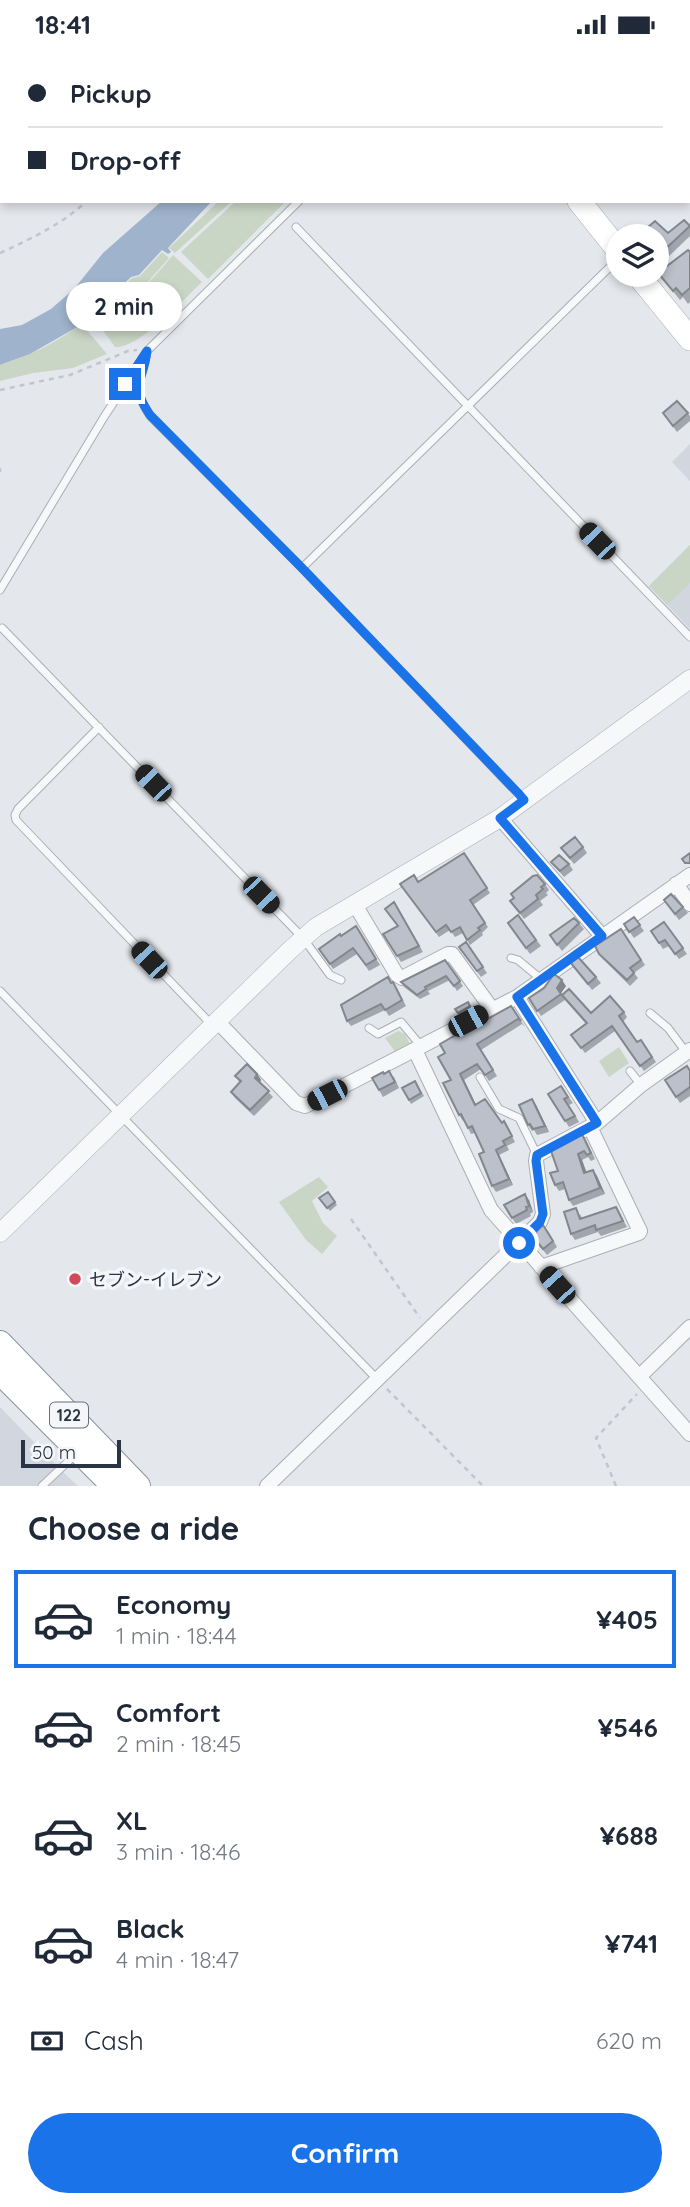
<!DOCTYPE html>
<html lang="en">
<head>
<meta charset="utf-8">
<style>
  :root { --surface:#fff; --page:#f2f2f3; --text:#1f2937; --muted:#747a83; --line:#e0e1e3; --accent:#1a73e8 }
  body { margin:0; font-family:Quicksand,"Noto Sans JP",sans-serif; background:var(--page); color:var(--text); height:100vh; display:flex; flex-direction:column; font-size:26px; white-space:nowrap }
  * { box-sizing:border-box; margin:0 }
  p { font-size:23px; color:var(--muted) }
  .icon { flex:none; width:38px; height:38px; fill:none; stroke:currentColor; stroke-width:2; stroke-linecap:round; stroke-linejoin:round }
  .map { position:relative; height:1437px; overflow:hidden }
  .details { display:flex; flex-direction:column; background:var(--surface); flex:1 }
  .details>* { flex:none }
  .banner { position:absolute; left:0px; top:0px; width:691px; height:154px; box-shadow:0 4px 10px #0003; display:grid; align-content:center; height:154px; padding:0 28px; background:var(--surface) }
  .controls { position:absolute; left:606px; top:175px; display:grid; gap:14px }
  .controls a { display:grid; place-items:center; width:63px; height:63px; border-radius:50%; background:var(--surface); box-shadow:0 4px 10px #0003; font-size:35px }
  .scale { position:absolute; left:21px; bottom:18px; width:100px; box-sizing:border-box; padding-left:7px; border:4px solid #2b3445; border-top:0; font-size:19px; line-height:24px; white-space:nowrap; color:#2b3445; -webkit-text-stroke:5px #f4f6f9; paint-order:stroke }
  .end { position:absolute; width:32px; height:32px; margin:-16px; border:9px solid #1a73e8; background:#fff; box-shadow:0 0 0 4px #fff }
  .from { border-radius:50% }
  .bubble { position:absolute; height:49px; border-radius:24px; background:var(--surface); box-shadow:0 4px 10px #0003; font-size:23px; font-weight:700; line-height:49px; text-align:center }
  .car { position:absolute; width:21px; height:42px; margin:-21px -10px; border-radius:9px; box-shadow:0 0 5px 2px #0007; background:linear-gradient(#222 24%,#8ab4d8 0 40%,#222 0 76%,#8ab4d8 0 86%,#222 0) }
  .banner b { display:flex; align-items:center; gap:24px; height:66px; font-size:26px }
  .banner b+b { border-top:2px solid var(--line) }
  .banner i { width:18px; height:18px; background:var(--text) }
  ul { padding:0; list-style:none }
  li { display:flex; align-items:center; gap:21px; height:98px; margin:0 14px 10px; padding:0 14px; border:4px solid transparent; border-radius:0px }
  li div { flex:1 }
  li b { display:block; font-size:26px }
  li em { font-style:normal; font-weight:700 }
  li.on { border-color:var(--accent) }
  li>.icon { width:63px; height:63px; stroke-width:1.5 }
  h2 { padding:0 28px; font-size:32px; line-height:84px }
  .pay { display:flex; align-items:center; gap:18px; height:77px; padding:0 28px; font-size:26px }
  .pay p { margin-inline-start:auto }
  .primary-button { display:flex; gap:14px; margin-top:auto; padding:14px 28px }
  .primary-button a { flex:1; height:80px; border-radius:42px; background:var(--accent); color:#fff; font-size:28px; font-weight:700; line-height:80px; text-align:center }
  .status { display:flex; justify-content:space-between; align-items:center; height:49px; padding:0 35px; background:var(--surface); direction:ltr }
  .status svg { height:19px; fill:currentColor }
  .map>svg:first-child { display:block }
  .built { fill:#d2d6de }
  .green { fill:#c9d6c5 }
  .water { fill:#9fb4cc }
  .lines { fill:none; stroke-linecap:round; stroke-linejoin:round }
  .service-casing { stroke:#a9aeb7; stroke-width:9 }
  .minor-casing { stroke:#a9aeb7; stroke-width:16 }
  .tertiary-casing { stroke:#a9aeb7; stroke-width:19 }
  .primary-casing { stroke:#a3abb8; stroke-width:24 }
  .trunk-casing { stroke:#8b94a3; stroke-width:26 }
  .path { stroke:#c2c5cb; stroke-width:2.5; stroke-dasharray:5 5; stroke-linecap:butt }
  .service { stroke:#f7f8fa; stroke-width:7 }
  .minor { stroke:#f7f8fa; stroke-width:14 }
  .tertiary { stroke:#f7f8fa; stroke-width:18 }
  .primary { stroke:#fff; stroke-width:23 }
  .trunk { stroke:#fff; stroke-width:24 }
  .wall { fill:#a1a5ae }
  .shaded-wall { fill:#83868d }
  .building { fill:#bbc0ca; stroke:#83868d; stroke-width:2 }
  .route { stroke:#1a73e8; stroke-width:9 }
  .poi-dot { fill:#d1495b; stroke:#f4f6f9; stroke-width:2.5 }
  .labels { text-anchor:middle; dominant-baseline:central; stroke-width:7; stroke-linejoin:round; paint-order:stroke }
  .shield { fill:#f4f6f9; stroke:#676e7b; stroke-width:2 }
  .shield-label { font-size:16px; font-weight:bold; fill:#2b3445 }
  .poi-label { font-size:18px; fill:#2b3445; stroke:#f4f6f9; text-anchor:start }
</style>
</head>
<body>
<div class="status"><b>18:41</b><svg viewBox="0 0 49 12"><path d="M0 12V9h3v3zM5 12V6h3v6zM10 12V3h3v9zM15 12V0h3v12zM26 1h20v11H26zM47 4h2v5h-2z"/></svg></div>
<div class="map">
<svg width="690" height="1437" viewBox="0 0 690 1437">
  <rect width="100%" height="100%" fill="#e4e7ec"/>
  <path class="built" d="M 690,395 L 690,432 L 672,413 Z
    M 690,496 L 690,580 L 649,537 Z
    M 0,1358 L 66,1426 L 78,1437 L 0,1437 Z"/>
  <path class="green" d="M 219,152 L 232,152 L 175,204 L 169,199 Z
    M 236,152 L 286,152 L 208,230 L 181,203 Z
    M 162,203 L 169,209 L 145,236 L 117,262 L 100,272 C 130,258 151,231 173,206 L 202,233 C 184,250 139,300 115,298 L 97,273 L 85,279 L 107,305 L 73,319 L 33,324 L 0,332 L 0,316 C 62,296 86,273 132,229 L 140,227 Z
    M 690,496 L 690,534 L 667,556 L 649,537 Z
    M 398,982 L 405,985 L 410,995 L 396,1004 L 385,989 Z
    M 619,998 L 629,1014 L 609,1028 L 599,1012 Z
    M 319,1128 L 328,1138 L 312,1152 L 323,1174 L 337,1187 L 322,1205 L 306,1191 L 279,1153 Z"/>
  <path class="water" d="M 162,152 L 212,152 L 168,199 L 171,203 L 168,205 L 162,201 L 139,226 L 131,228 L 79,277 L 30,305 L 0,316 L 0,280 L 22,276 L 51,260 L 74,240 L 103,204 Z"/>
  <g class="lines">
    <g class="service-casing">
      <path id="service" d="M 296,178 L 690,588
        M 147,302 C 143,334 129,335 150,367 L 302,519 L 524,751
        M 302,519 L 618,210
        M 0,541 L 104,368 L 147,302 L 299,152
        M 2,579 L 303,889 L 330,926 L 341,931
        M 99,678 L 18,760 L 15,766 L 16,771 L 211,975
        M 511,909 L 518,911 L 541,930
        M 0,942 L 376,1329
        M 650,964 L 668,979 L 686,1003
        M 369,979 L 378,985 L 401,973 L 421,997
        M 630,1022 L 641,1036
        M 480,1028 L 499,1060 L 519,1069 L 537,1106
        M 42,1437 L 75,1406"/>
    </g>
    <g class="minor-casing">
      <path id="minor" d="M 500,769 L 602,887
        M 676,835 L 690,855
        M 354,854 L 397,926 L 402,929 L 448,905 L 452,905 L 492,960
        M 517,948 L 597,1074
        M 217,972 L 296,1054 L 305,1057 L 517,948 L 690,826
        M 415,1001 L 491,1161 L 690,1385
        M 541,1218 L 639,1184 L 640,1182 L 590,1078
        M 640,1327 L 690,1278
        M 267,1437 L 540,1173 L 543,1165 L 536,1112 L 537,1106 L 597,1074 L 641,1036 L 690,1001"/>
    </g>
    <g class="tertiary-casing">
      <path id="tertiary" d="M 0,1184 L 290,901 L 316,878 L 500,769 L 690,630"/>
    </g>
    <g class="primary-casing">
      <path id="primary" d="M 459,0 L 460,2
        M 579,152 L 618,201
        M 638,226 L 690,290"/>
    </g>
    <g class="trunk-casing">
      <path id="trunk" d="M 0,1294 L 138,1437
        M 0,1323 L 114,1437"/>
    </g>
    <path class="path" d="M 57,0 L 58,2
      M 245,2 L 247,0
      M 666,2 L 669,0
      M 0,204 C 31,190 62,175 87,152
      M 0,341 L 70,326 L 128,302 L 137,301
      M 0,419 L 0,423
      M 351,1170 L 420,1269
      M 387,1340 L 483,1437
      M 616,1437 L 596,1389 L 637,1345"/>
    <use href="#service" class="service"/>
    <use href="#minor" class="minor"/>
    <use href="#tertiary" class="tertiary"/>
    <use href="#primary" class="primary"/>
    <use href="#trunk" class="trunk"/>
  </g>
  <path class="wall" d="M 483,0 L 653,0 L 651,2 L 485,2 Z
    M 684,171 L 690,178 L 690,187 L 666,210 L 656,201 L 656,187 L 643,187 L 641,184 L 668,184 Z
    M 690,203 L 690,253 L 688,255 L 683,248 L 680,251 L 658,224 Z
    M 677,352 L 690,367 L 690,372 L 677,383 L 663,364 Z
    M 583,798 L 587,804 L 574,815 L 561,799 Z
    M 464,804 L 490,844 L 473,856 L 488,878 L 482,884 L 483,886 L 470,896 L 463,884 L 455,888 L 450,881 L 439,888 L 400,835 L 418,833 Z
    M 551,813 L 569,815 L 573,821 L 564,828 Z
    M 545,835 L 549,841 L 546,844 L 548,846 L 540,852 L 543,856 L 524,870 L 510,852 Z
    M 664,851 L 683,858 L 688,864 L 679,871 Z
    M 398,859 L 423,903 L 401,913 L 383,885 L 397,878 Z
    M 518,866 L 541,897 L 530,905 L 508,874 Z
    M 634,868 L 644,882 L 634,889 L 624,875 Z
    M 664,873 L 687,905 L 679,910 L 669,897 L 663,900 L 651,882 Z
    M 579,874 L 584,880 L 562,902 L 550,886 Z
    M 621,880 L 645,916 L 634,924 L 638,929 L 630,937 L 603,910 L 599,905 Z
    M 360,883 L 380,916 L 369,922 L 357,905 L 333,920 L 319,900 L 341,887 Z
    M 466,893 L 487,924 L 481,928 L 459,898 Z
    M 445,911 L 463,937 L 457,942 L 450,931 L 428,942 L 430,945 L 420,950 L 404,938 L 401,933 Z
    M 575,919 L 596,928 L 601,934 L 592,941 Z
    M 392,934 L 397,939 L 406,957 L 389,967 L 385,961 L 351,977 L 347,972 Z
    M 566,937 L 561,944 L 562,946 L 591,964 L 624,963 L 627,968 L 623,973 L 637,993 L 641,991 L 656,1013 L 644,1022 L 615,982 L 585,1004 L 571,986 L 586,975 L 565,951 L 541,967 L 529,949 Z
    M 468,953 L 472,960 L 460,967 L 455,960 Z
    M 511,957 L 525,978 L 522,975 L 481,1001 L 497,1027 L 489,1032 L 481,1020 L 464,1031 L 476,1056 L 502,1074 L 504,1072 L 515,1093 L 507,1097 L 509,1101 L 499,1106 L 513,1136 L 496,1143 L 492,1137 L 484,1103 L 475,1084 L 471,1085 L 464,1071 L 463,1072 L 459,1066 L 451,1031 L 445,1004 L 466,980 L 482,973 Z
    M 690,1022 L 690,1047 L 680,1054 L 665,1031 Z
    M 257,1025 L 261,1031 L 260,1034 L 273,1048 L 254,1067 L 235,1049 L 231,1043 L 240,1034 L 235,1027 Z
    M 384,1025 L 394,1028 L 399,1039 L 383,1048 L 379,1041 Z
    M 415,1032 L 424,1047 L 411,1055 L 402,1039 Z
    M 561,1037 L 573,1054 L 569,1056 L 579,1073 L 569,1078 L 548,1045 Z
    M 536,1056 L 549,1083 L 537,1086 L 534,1081 L 532,1082 L 528,1076 Z
    M 586,1091 L 595,1110 L 591,1112 L 588,1108 L 582,1111 L 586,1123 L 593,1121 L 597,1127 L 605,1145 L 573,1157 L 569,1151 L 565,1140 L 559,1142 L 555,1136 L 558,1122 Z
    M 328,1143 L 337,1156 L 330,1162 L 319,1149 Z
    M 529,1151 L 533,1163 L 530,1165 L 531,1167 L 516,1175 L 504,1156 Z
    M 616,1158 L 627,1178 L 601,1187 L 598,1183 L 575,1191 L 571,1185 L 580,1165 L 582,1169 Z
    M 548,1182 L 557,1198 L 547,1206 L 532,1187 Z"/>
  <path class="shaded-wall" d="M 562,931 L 566,937 L 561,944 L 557,939 Z
    M 257,1025 L 261,1031 L 259,1035 L 255,1029 Z
    M 460,1025 L 464,1031 L 479,1062 L 475,1056 Z
    M 532,1050 L 536,1056 L 549,1083 L 545,1077 Z
    M 496,1101 L 499,1106 L 513,1136 L 509,1130 Z
    M 578,1105 L 582,1111 L 589,1130 L 584,1124 Z
    M 593,1121 L 597,1127 L 605,1145 L 600,1139 Z
    M 525,1145 L 529,1151 L 533,1163 L 529,1157 Z"/>
  <path class="building" d="M 484,0 L 630,0 L 628,2 L 486,2 Z
    M 684,171 L 690,177 L 661,204 L 656,199 L 656,187 L 644,187 L 641,184 L 655,172 L 668,184 Z
    M 688,201 L 690,203 L 690,239 L 682,246 L 676,239 L 673,242 L 658,224 Z
    M 677,352 L 688,364 L 673,377 L 663,364 Z
    M 575,788 L 583,798 L 570,809 L 561,799 Z
    M 464,804 L 487,839 L 470,851 L 485,874 L 478,879 L 480,881 L 467,891 L 460,878 L 451,883 L 446,876 L 436,883 L 400,835 L 414,826 L 418,833 Z
    M 690,804 L 690,814 L 685,814 L 682,810 Z
    M 559,806 L 569,815 L 560,822 L 551,813 Z
    M 537,826 L 545,835 L 541,838 L 543,840 L 536,846 L 538,850 L 520,864 L 510,852 L 514,849 L 511,845 L 533,827 Z
    M 671,845 L 683,858 L 675,865 L 664,851 Z
    M 394,853 L 419,897 L 397,907 L 383,885 L 398,877 L 385,860 Z
    M 518,866 L 536,891 L 526,899 L 508,874 Z
    M 634,868 L 640,876 L 629,883 L 624,875 Z
    M 574,869 L 579,874 L 557,896 L 550,886 Z
    M 664,873 L 683,899 L 675,905 L 665,891 L 659,894 L 651,882 Z
    M 356,877 L 376,910 L 366,916 L 353,899 L 330,915 L 319,900 L 340,885 L 341,887 Z
    M 621,880 L 641,911 L 630,919 L 634,924 L 627,931 L 599,905 L 595,897 Z
    M 466,893 L 483,918 L 477,922 L 459,898 Z
    M 578,908 L 596,928 L 588,935 L 570,913 Z
    M 445,911 L 460,932 L 454,937 L 446,927 L 425,938 L 426,940 L 417,946 L 401,933 Z
    M 554,925 L 562,931 L 557,939 L 561,945 L 537,962 L 529,949 L 544,939 Z
    M 388,928 L 391,934 L 393,933 L 402,951 L 385,961 L 381,955 L 347,972 L 341,956 Z
    M 569,940 L 591,964 L 610,947 L 624,963 L 619,967 L 637,993 L 641,991 L 652,1008 L 640,1017 L 612,977 L 581,999 L 571,986 L 587,974 L 562,946 Z
    M 468,953 L 470,957 L 458,964 L 455,960 Z
    M 511,957 L 521,972 L 518,970 L 477,995 L 493,1021 L 485,1026 L 477,1015 L 460,1025 L 475,1056 L 485,1050 L 502,1074 L 504,1072 L 512,1087 L 503,1092 L 505,1096 L 496,1101 L 509,1130 L 492,1137 L 479,1105 L 484,1103 L 472,1077 L 468,1079 L 461,1065 L 459,1066 L 443,1034 L 451,1031 L 438,1008 L 445,1004 L 440,995 L 466,980 L 465,978 L 480,970 L 482,973 Z
    M 247,1015 L 257,1025 L 255,1029 L 269,1042 L 250,1061 L 231,1043 L 241,1032 L 235,1027 Z
    M 687,1017 L 690,1022 L 690,1038 L 676,1048 L 665,1031 Z
    M 389,1022 L 395,1033 L 379,1041 L 372,1029 L 383,1023 L 384,1025 Z
    M 415,1032 L 421,1044 L 409,1051 L 402,1039 Z
    M 561,1037 L 568,1048 L 564,1050 L 575,1067 L 565,1072 L 548,1045 Z
    M 532,1050 L 545,1077 L 533,1080 L 530,1075 L 528,1076 L 519,1056 Z
    M 582,1085 L 591,1104 L 587,1106 L 584,1102 L 578,1105 L 584,1124 L 593,1121 L 600,1139 L 569,1151 L 563,1133 L 555,1136 L 550,1124 L 558,1122 L 551,1102 Z
    M 328,1143 L 335,1153 L 327,1159 L 319,1149 Z
    M 525,1145 L 529,1157 L 526,1158 L 527,1161 L 512,1169 L 504,1156 Z
    M 616,1158 L 623,1172 L 596,1181 L 595,1176 L 571,1185 L 564,1163 L 576,1159 L 580,1170 Z
    M 543,1176 L 553,1192 L 543,1200 L 532,1187 Z"/>
  <g class="lines">
    <path class="route" d="M 125,335 L 147,302 C 143,334 129,335 150,366 L 302,519 L 518,744 L 524,751 L 500,769 L 602,887 L 517,948 L 597,1074 L 537,1106 L 536,1112 L 543,1165 L 540,1173 L 519,1194"/>
  </g>
  <circle class="poi-dot" cx="75" cy="1230" r="7"/>
  <g class="labels">
    <rect class="shield" x="50" y="1353.5" width="38" height="25" rx="5"/>
    <g class="shield-label">
      <text x="69" y="1366">122</text>
    </g>
    <g class="poi-label">
      <text x="89" y="1230">セブン-イレブン</text>
    </g>
  </g>
</svg>
<div class="controls">
<a><svg class="icon" aria-label="layers" viewBox="0 0 24 24"><path d="M12 4l9 5-9 5-9-5zM3 14l9 5 9-5"/></svg></a>
</div>
<div class="scale">50 m</div>
<i class="end from" style="left:519px;top:1194px"></i>
<i class="end" style="left:125px;top:335px"></i>
<div class="bubble" style="left:66px;top:233px;width:116px">2 min</div>
<i class="car" style="left:597px;top:492px;rotate:316deg"></i>
<i class="car" style="left:153px;top:734px;rotate:316deg"></i>
<i class="car" style="left:261px;top:846px;rotate:136deg"></i>
<i class="car" style="left:149px;top:911px;rotate:317deg"></i>
<i class="car" style="left:468px;top:972px;rotate:62deg"></i>
<i class="car" style="left:327px;top:1046px;rotate:243deg"></i>
<i class="car" style="left:557px;top:1236px;rotate:318deg"></i>
<div class="banner">
<b><i class="from"></i>Pickup</b>
<b><i></i>Drop-off</b>
</div>
</div>
<section class="details">
<h2>Choose a ride</h2>
<ul>
<li class="on"><svg class="icon" aria-label="car" viewBox="0 0 24 24"><path d="M5 17H2v-5l4-1 3-4h7l3 4 3 1v5h-3M9 17h6M6 11h13"/><circle cx="7" cy="17" r="2"/><circle cx="17" cy="17" r="2"/></svg><div><b>Economy</b><p>1 min · 18:44</p></div><em>¥405</em></li>
<li><svg class="icon" aria-label="car" viewBox="0 0 24 24"><path d="M5 17H2v-5l4-1 3-4h7l3 4 3 1v5h-3M9 17h6M6 11h13"/><circle cx="7" cy="17" r="2"/><circle cx="17" cy="17" r="2"/></svg><div><b>Comfort</b><p>2 min · 18:45</p></div><em>¥546</em></li>
<li><svg class="icon" aria-label="car" viewBox="0 0 24 24"><path d="M5 17H2v-5l4-1 3-4h7l3 4 3 1v5h-3M9 17h6M6 11h13"/><circle cx="7" cy="17" r="2"/><circle cx="17" cy="17" r="2"/></svg><div><b>XL</b><p>3 min · 18:46</p></div><em>¥688</em></li>
<li><svg class="icon" aria-label="car" viewBox="0 0 24 24"><path d="M5 17H2v-5l4-1 3-4h7l3 4 3 1v5h-3M9 17h6M6 11h13"/><circle cx="7" cy="17" r="2"/><circle cx="17" cy="17" r="2"/></svg><div><b>Black</b><p>4 min · 18:47</p></div><em>¥741</em></li>
</ul>
<div class="pay"><svg class="icon" aria-label="cash" viewBox="0 0 24 24"><path d="M3 7h18v10H3z"/><circle cx="12" cy="12" r="2"/></svg>Cash<p>620 m</p></div>
<div class="primary-button"><a>Confirm</a></div>
</section>
</body>
</html>
